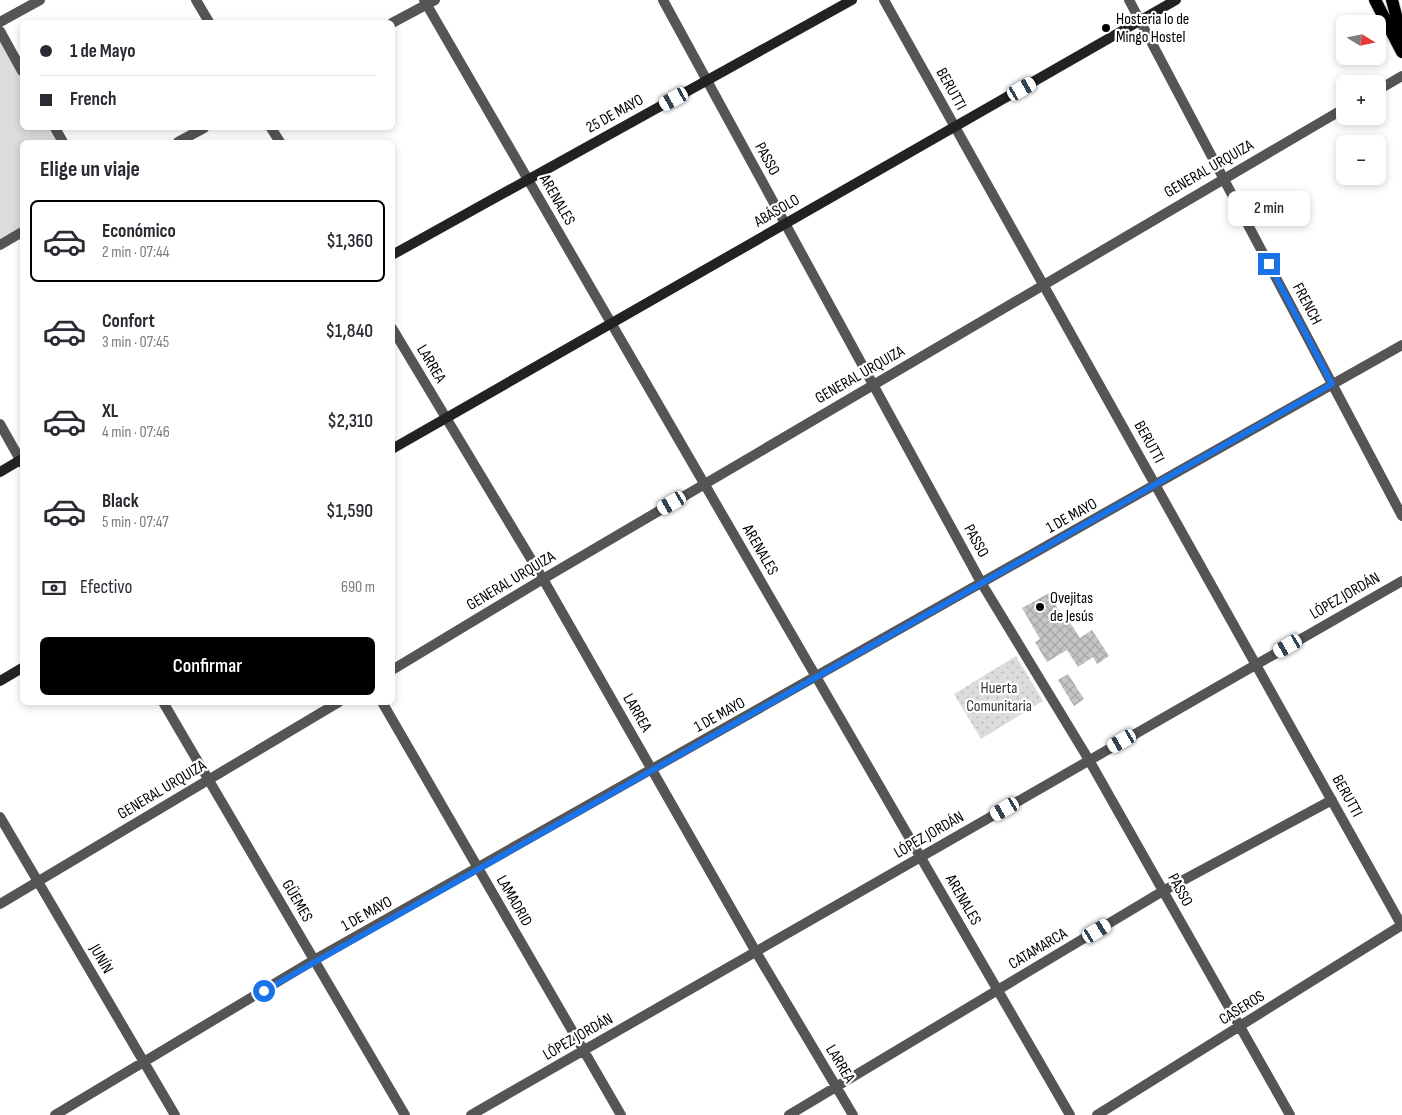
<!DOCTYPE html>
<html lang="es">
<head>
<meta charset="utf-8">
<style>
  :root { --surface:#fff; --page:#f2f2f3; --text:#2b2b33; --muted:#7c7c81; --line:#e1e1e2; --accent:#000 }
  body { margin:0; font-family:"Sofia Sans Condensed",sans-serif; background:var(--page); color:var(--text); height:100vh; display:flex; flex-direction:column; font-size:19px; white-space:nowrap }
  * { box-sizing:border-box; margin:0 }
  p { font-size:16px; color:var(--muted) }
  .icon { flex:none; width:28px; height:28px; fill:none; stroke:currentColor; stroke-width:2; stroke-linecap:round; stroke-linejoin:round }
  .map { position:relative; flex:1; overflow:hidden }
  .sheet { position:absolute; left:20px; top:140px; width:375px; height:565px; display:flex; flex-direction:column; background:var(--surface); border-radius:8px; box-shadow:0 2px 8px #0003 }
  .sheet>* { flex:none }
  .banner { position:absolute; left:20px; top:20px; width:375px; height:110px; border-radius:8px; box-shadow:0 2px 8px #0003; display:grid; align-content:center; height:110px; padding:0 20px; background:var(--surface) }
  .needle { width:32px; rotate:100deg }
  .buttons { position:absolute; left:1336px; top:15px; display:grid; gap:10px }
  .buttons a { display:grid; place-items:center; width:50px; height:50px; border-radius:8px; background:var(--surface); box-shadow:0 2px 8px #0003; font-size:25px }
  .end { position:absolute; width:22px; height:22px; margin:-11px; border:6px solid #1a73e8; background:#fff; box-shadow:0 0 0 2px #fff }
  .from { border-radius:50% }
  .bubble { position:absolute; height:35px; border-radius:8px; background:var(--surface); box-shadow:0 2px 8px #0003; font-size:16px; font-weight:600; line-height:35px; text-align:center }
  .car { position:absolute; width:15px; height:30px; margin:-15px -8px; border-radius:6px; box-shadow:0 0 4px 1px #0007; background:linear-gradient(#fff 24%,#345 0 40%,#fff 0 76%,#345 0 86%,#fff 0) }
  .banner b { display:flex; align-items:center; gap:18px; height:48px; font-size:19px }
  .banner b+b { border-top:1px solid var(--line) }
  .banner i { width:12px; height:12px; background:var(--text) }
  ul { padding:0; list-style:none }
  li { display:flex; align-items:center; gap:15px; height:82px; margin:0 10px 8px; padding:0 10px; border:2px solid transparent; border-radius:8px }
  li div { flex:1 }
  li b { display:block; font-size:19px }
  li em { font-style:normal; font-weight:600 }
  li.on { border-color:var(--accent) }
  li>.icon { width:45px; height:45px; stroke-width:1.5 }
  h2 { padding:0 20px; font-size:22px; line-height:60px }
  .pay { display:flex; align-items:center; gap:12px; height:55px; padding:0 20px; font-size:19px }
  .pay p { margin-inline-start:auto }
  .button { display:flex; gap:10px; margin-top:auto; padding:10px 20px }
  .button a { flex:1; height:58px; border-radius:8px; background:var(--accent); color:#fff; font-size:20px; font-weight:600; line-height:58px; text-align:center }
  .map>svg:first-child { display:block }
  .green { fill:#dcdcdc }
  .garden { fill:url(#garden-dots) }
  .building { fill:url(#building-cross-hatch) }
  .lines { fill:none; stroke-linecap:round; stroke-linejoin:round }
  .primary-casing { stroke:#dbdbdb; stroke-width:14 }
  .street { stroke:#555; stroke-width:10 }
  .secondary { stroke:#222; stroke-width:10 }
  .primary { stroke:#000; stroke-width:12 }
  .route { stroke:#1a73e8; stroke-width:6 }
  .poi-dot { fill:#000; stroke:#fff; stroke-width:2 }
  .labels { text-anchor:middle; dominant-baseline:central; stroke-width:4.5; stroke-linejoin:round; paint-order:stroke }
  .poi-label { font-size:16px; fill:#000; stroke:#fff; text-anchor:start }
  .street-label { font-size:16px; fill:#000; stroke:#fff }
  .park-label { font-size:16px; fill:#333; stroke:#fff }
</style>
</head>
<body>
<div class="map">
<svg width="1402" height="1115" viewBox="0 0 1402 1115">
  <defs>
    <pattern id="garden-dots" width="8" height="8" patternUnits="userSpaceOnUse" patternTransform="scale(1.25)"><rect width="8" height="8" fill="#dcdcdc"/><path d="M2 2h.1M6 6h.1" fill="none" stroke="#bbb" stroke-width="1.8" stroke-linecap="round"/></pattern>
    <pattern id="building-cross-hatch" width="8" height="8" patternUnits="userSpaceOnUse" patternTransform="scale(1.25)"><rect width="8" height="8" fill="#c4c4c4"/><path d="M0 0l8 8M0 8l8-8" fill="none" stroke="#a7a7a7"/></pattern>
  </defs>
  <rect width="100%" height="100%" fill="#fff"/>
  <path class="green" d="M 0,31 L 22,71 L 22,128 L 55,128 L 63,142 L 22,142 L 22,232 L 0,244 Z"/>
  <path class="garden" d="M 1016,656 L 1043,701 L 981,739 L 954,694 Z"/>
  <path class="building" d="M 1049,593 L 1066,623 L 1069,621 L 1080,638 L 1092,630 L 1109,656 L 1097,664 L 1093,657 L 1078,667 L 1067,650 L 1047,662 L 1035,642 L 1040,639 L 1022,608 Z
    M 1068,674 L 1084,699 L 1074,706 L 1058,680 Z"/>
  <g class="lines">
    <g class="primary-casing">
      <path id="primary" d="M 1375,0 L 1402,52
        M 1392,0 L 1402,38"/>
    </g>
    <path class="street" d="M 196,0 L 209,22
      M 424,0 L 1070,1115
      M 663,0 L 982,584 L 1089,760 L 1290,1115
      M 884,0 L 1402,926
      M 1129,0 L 1402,516
      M 0,22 L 40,0
      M 392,23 L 435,0
      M 0,31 L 22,71
      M 1378,90 L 1402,76
      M 55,128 L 63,142
      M 271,128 L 280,142
      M 178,142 L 204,128
      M 0,245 L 22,232
      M 392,328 L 543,579 L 756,952 L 853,1115
      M 0,424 L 22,463
      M 392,670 L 543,579 L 1345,108
      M 163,702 L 405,1115
      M 382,702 L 621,1115
      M 0,817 L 175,1115
      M 0,904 L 339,702
      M 55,1115 L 314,960 L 1402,345
      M 471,1115 L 1402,581
      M 789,1115 L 1163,891 L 1332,800
      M 1097,1115 L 1402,925"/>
    <path class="secondary" d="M 392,255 L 852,0
      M 392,449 L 1176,0
      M 0,472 L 22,459
      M 0,681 L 22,668"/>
    <use href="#primary" class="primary"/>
  </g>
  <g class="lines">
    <path class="route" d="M 264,991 L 1332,384 L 1269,264"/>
  </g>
  <g class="poi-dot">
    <circle cx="1106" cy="28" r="5"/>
    <circle cx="1040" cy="607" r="5"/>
  </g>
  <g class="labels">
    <g class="poi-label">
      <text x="1116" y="19">Hosteria lo de<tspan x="1116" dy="18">Mingo Hostel</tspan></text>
      <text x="1050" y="598">Ovejitas<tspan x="1050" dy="18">de Jesús</tspan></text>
    </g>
    <g class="street-label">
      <text transform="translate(951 89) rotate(61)">BERUTTI</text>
      <text transform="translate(615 114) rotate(-29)">25 DE MAYO</text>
      <text transform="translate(767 159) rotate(61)">PASSO</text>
      <text transform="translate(1209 169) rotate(-30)">GENERAL URQUIZA</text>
      <text transform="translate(557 200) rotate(60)">ARENALES</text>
      <text transform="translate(777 211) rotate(-30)">ABÁSOLO</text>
      <text transform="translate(1307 304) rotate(62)">FRENCH</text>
      <text transform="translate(431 364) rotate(59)">LARREA</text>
      <text transform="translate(860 375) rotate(-30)">GENERAL URQUIZA</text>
      <text transform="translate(1149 442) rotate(61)">BERUTTI</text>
      <text transform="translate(1072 516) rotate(-29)">1 DE MAYO</text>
      <text transform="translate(976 541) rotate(61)">PASSO</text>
      <text transform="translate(760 550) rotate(60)">ARENALES</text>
      <text transform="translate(511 581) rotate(-31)">GENERAL URQUIZA</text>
      <text transform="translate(1345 596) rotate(-30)">LÓPEZ JORDÁN</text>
      <text transform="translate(637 713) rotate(60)">LARREA</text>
      <text transform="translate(720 715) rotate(-29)">1 DE MAYO</text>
      <text transform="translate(162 790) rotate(-31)">GENERAL URQUIZA</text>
      <text transform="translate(1347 796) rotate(61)">BERUTTI</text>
      <text transform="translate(929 835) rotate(-30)">LÓPEZ JORDÁN</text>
      <text transform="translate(1180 890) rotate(61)">PASSO</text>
      <text transform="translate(963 900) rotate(60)">ARENALES</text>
      <text transform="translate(297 901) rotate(60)">GÜEMES</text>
      <text transform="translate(514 901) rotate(60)">LAMADRID</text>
      <text transform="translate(367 914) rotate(-29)">1 DE MAYO</text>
      <text transform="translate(1038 949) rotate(-31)">CATAMARCA</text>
      <text transform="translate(101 959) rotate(60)">JUNÍN</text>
      <text transform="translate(1242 1008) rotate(-32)">CASEROS</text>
      <text transform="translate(578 1037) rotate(-30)">LÓPEZ JORDÁN</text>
      <text transform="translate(840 1064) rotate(59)">LARREA</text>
    </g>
    <g class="park-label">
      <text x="999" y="688">Huerta<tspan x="999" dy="18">Comunitaria</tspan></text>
    </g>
  </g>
</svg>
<div class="buttons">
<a><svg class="needle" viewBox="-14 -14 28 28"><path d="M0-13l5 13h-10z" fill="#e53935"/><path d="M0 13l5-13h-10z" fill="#7c7c81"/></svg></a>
<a>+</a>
<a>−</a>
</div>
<i class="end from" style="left:264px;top:991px"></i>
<i class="end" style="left:1269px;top:264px"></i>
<div class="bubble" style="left:1228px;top:191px;width:82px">2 min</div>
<i class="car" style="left:1022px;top:89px;rotate:60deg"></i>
<i class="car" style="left:674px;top:99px;rotate:241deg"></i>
<i class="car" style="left:672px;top:503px;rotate:240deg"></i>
<i class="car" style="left:1288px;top:646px;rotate:240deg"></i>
<i class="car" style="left:1122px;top:741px;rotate:240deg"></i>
<i class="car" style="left:1005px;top:809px;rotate:240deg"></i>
<i class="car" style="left:1097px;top:931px;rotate:59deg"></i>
<div class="banner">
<b><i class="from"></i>1 de Mayo</b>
<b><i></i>French</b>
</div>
<section class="sheet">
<h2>Elige un viaje</h2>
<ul>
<li class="on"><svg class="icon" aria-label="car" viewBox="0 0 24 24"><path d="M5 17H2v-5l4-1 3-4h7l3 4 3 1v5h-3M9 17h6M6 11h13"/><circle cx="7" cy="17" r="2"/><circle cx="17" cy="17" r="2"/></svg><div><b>Económico</b><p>2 min · 07:44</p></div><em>$1,360</em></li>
<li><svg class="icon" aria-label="car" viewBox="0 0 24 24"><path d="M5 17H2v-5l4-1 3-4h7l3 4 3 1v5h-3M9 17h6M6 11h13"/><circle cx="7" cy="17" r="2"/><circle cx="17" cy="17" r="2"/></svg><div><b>Confort</b><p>3 min · 07:45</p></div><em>$1,840</em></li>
<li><svg class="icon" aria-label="car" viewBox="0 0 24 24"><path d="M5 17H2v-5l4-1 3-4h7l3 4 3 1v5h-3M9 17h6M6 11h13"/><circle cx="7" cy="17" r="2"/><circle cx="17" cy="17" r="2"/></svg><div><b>XL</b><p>4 min · 07:46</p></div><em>$2,310</em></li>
<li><svg class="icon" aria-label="car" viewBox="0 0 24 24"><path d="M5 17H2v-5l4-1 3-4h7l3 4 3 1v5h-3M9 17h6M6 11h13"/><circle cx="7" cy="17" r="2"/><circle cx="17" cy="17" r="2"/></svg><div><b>Black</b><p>5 min · 07:47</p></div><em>$1,590</em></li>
</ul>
<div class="pay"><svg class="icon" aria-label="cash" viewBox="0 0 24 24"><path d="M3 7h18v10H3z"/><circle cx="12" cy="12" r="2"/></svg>Efectivo<p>690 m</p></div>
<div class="button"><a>Confirmar</a></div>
</section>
</div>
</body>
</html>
